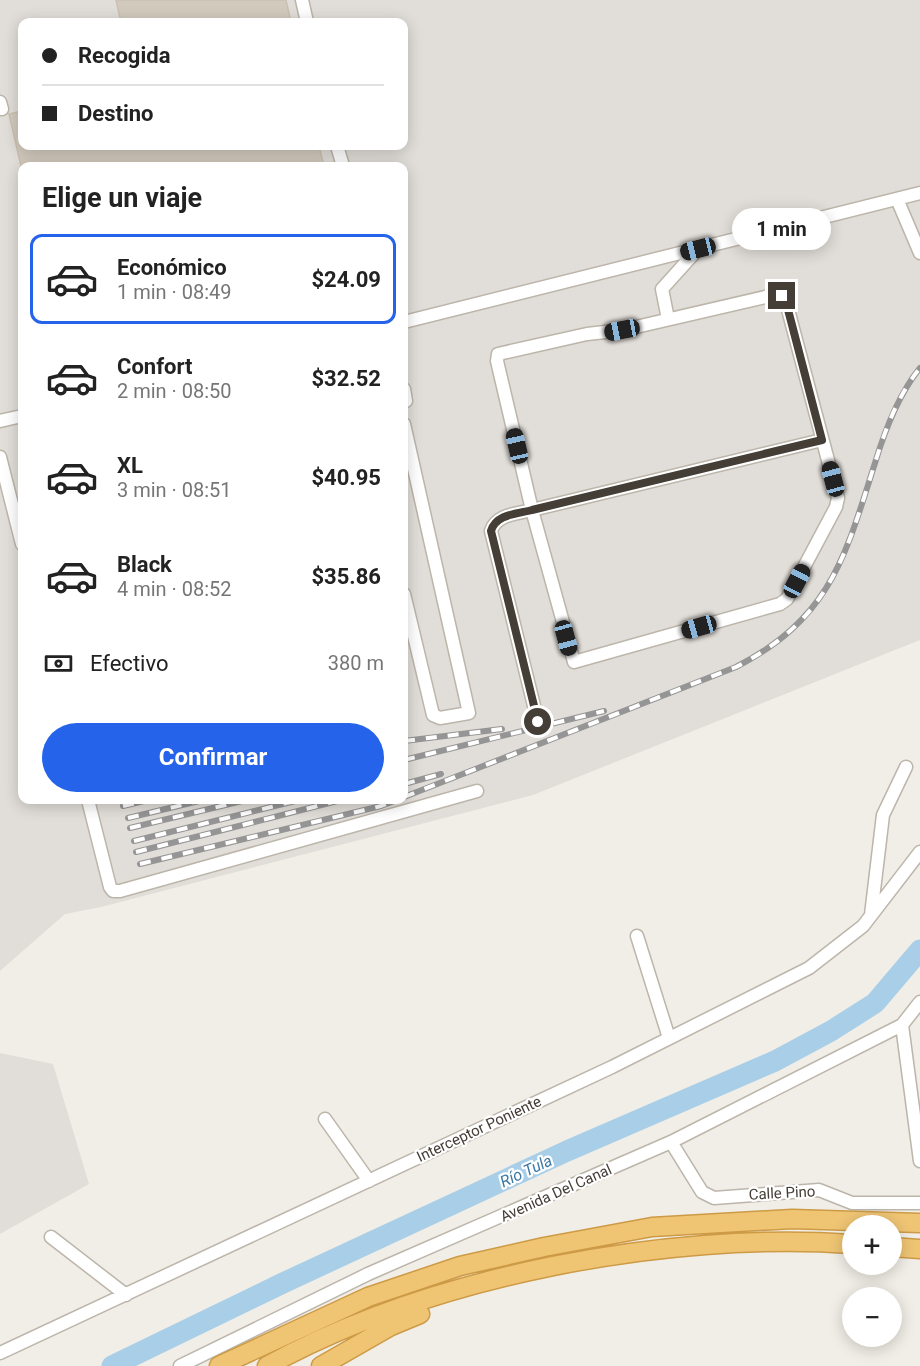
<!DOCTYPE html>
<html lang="es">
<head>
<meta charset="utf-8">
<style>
  :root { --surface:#fff; --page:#f6f6f6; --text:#222; --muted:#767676; --line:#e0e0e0; --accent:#2563eb }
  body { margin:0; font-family:Roboto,sans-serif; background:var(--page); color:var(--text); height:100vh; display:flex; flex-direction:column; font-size:22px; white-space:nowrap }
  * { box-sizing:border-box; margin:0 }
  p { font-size:20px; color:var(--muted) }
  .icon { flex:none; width:33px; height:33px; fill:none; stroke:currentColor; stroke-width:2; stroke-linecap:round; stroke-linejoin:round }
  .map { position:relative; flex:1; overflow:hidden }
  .side { position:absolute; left:18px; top:162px; width:390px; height:642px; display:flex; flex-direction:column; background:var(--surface); border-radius:12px; box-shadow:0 3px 15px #0003 }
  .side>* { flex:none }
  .top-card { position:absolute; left:18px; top:18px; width:390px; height:132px; border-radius:12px; box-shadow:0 3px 15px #0003; display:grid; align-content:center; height:132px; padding:0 24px; background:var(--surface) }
  .controls { position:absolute; left:842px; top:1215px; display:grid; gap:12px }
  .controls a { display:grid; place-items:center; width:60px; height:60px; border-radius:50%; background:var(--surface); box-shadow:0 3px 15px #0003; font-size:30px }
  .end { position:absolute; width:27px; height:27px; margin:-14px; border:8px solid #443e36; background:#fff; box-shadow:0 0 0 3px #fff }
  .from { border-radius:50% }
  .bubble { position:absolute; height:42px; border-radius:21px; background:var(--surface); box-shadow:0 3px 15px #0003; font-size:20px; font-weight:700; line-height:42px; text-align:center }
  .car { position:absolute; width:18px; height:36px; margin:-18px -9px; border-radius:8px; box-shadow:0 0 4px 2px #0007; background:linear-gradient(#222 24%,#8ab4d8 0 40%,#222 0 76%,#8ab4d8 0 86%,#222 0) }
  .top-card b { display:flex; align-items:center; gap:21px; height:57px; font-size:22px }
  .top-card b+b { border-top:2px solid var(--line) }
  .top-card i { width:15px; height:15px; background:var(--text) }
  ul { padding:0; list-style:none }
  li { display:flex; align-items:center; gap:18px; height:90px; margin:0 12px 9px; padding:0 12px; border:3px solid transparent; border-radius:12px }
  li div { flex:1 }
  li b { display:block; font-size:22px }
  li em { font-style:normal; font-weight:700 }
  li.active { border-color:var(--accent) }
  li>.icon { width:54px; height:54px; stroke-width:1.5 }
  h2 { padding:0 24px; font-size:27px; line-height:72px }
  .pay { display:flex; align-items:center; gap:15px; height:66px; padding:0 24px; font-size:22px }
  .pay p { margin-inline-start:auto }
  .primary-button { display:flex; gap:12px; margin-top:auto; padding:12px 24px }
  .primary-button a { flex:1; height:69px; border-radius:36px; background:var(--accent); color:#fff; font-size:24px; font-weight:700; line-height:69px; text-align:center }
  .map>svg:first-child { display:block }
  .industrial { fill:#e1ddd8; fill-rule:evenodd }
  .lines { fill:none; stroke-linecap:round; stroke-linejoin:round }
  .river { stroke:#a9cfe8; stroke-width:21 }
  .building { fill:#d2cabd; stroke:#ccc1b1; stroke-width:1.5 }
  .minor-casing { stroke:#bcb5aa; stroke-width:15 }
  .highway-casing { stroke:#cd9a46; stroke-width:21 }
  .minor { stroke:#fff; stroke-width:12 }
  .highway { stroke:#efc574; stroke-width:18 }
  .rail-casing { stroke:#959595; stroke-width:6 }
  .rail { stroke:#fff; stroke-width:4; stroke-dasharray:11; stroke-linecap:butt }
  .route { stroke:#443e36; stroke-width:8 }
  .labels { text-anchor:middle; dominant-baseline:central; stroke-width:4.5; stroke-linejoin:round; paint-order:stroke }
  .street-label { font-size:15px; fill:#443e36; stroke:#fff }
  .water-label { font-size:16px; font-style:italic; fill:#3b79a4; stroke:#fff }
</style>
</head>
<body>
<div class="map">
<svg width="920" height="1366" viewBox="0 0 920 1366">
  <rect width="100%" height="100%" fill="#f1eee7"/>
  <path class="industrial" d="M 0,0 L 920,0 L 920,640 L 533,795 L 101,907 L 65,914 L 0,971 ZM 22,22 L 404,22 L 404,146 L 22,146 ZM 22,166 L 404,166 L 404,800 L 22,800 Z
    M 0,1053 L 53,1064 L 89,1184 L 0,1234 Z"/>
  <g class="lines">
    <path class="river" d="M 112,1366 L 283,1283 L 567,1151 L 775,1061 L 831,1031 L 875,1003 L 920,950"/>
  </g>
  <path class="building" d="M 116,0 L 286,0 L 291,22 L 121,22 Z
    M 22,111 L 22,146 L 319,146 L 324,166 L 21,166 L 9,114 Z"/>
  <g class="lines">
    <g class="minor-casing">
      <path id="minor" d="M 302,0 L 307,22
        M 0,102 L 2,109
        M 337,146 L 343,166
        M 897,199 L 920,253
        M 774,295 L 782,296 L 786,302 L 838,498 L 836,507 L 787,599 L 780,604 L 574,662 L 532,510 L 497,361 L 498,354 L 587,334 L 623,330 Z
        M 668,319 L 662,289 L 698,249
        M 404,322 L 920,193
        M 404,389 L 406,401
        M 0,421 L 22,416
        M 404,424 L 469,713 L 440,718 L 433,715 L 404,594
        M 0,457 L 22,544
        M 538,722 L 491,531 C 496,514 517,514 532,510 L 822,440
        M 88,800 L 110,887 L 113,891 L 120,891 L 477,791
        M 871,915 L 883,815 L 906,767
        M 637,936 L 669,1038
        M 902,1025 L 920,1161
        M 325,1119 L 369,1181
        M 671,1142 L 702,1192 L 714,1198 L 819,1190 L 852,1203 L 920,1203
        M 51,1237 L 126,1295
        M 0,1353 L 612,1067 L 809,968 L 863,926 L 920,852
        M 180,1366 L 368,1274 L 671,1142 L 902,1025 L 920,1002"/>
    </g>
    <g class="highway-casing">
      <path id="highway" d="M 891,1247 L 920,1249
        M 219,1366 L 368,1297 L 460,1266 L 544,1247 L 652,1227 L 792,1219 L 920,1223
        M 267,1366 C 431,1276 666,1231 852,1244
        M 321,1366 L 391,1326 L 420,1314"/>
    </g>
    <use href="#minor" class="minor"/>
    <use href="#highway" class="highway"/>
    <g class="rail-casing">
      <path id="rail" d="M 404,741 L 502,729
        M 404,760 L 604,711
        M 404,784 L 441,774
        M 404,797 L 736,667 C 831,618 845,557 875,463 C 885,430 898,395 920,368
        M 123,806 L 148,800
        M 128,818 L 203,800
        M 130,828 L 246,800
        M 134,841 L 299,800
        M 136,852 L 341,800
        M 140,864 L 381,806 L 397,800"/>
    </g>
    <use href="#rail" class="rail"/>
  </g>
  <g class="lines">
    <path class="route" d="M 538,722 L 491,531 C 496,514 517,514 532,510 L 822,440 L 786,302 L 782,296"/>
  </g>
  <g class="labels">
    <g class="street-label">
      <text transform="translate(479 1129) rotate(-25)">Interceptor Poniente</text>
      <text transform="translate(556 1193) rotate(-24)">Avenida Del Canal</text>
      <text transform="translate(782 1193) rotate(-3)">Calle Pino</text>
    </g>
    <g class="water-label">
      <text transform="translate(526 1171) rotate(-25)">Río Tula</text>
    </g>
  </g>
</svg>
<div class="controls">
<a>+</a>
<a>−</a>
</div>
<i class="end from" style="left:538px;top:722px"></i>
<i class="end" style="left:782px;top:296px"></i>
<div class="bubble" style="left:732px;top:208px;width:99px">1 min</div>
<i class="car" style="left:698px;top:249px;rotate:256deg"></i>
<i class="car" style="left:622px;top:330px;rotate:259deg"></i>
<i class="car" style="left:517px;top:446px;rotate:347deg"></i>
<i class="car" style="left:833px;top:479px;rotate:345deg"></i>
<i class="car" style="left:797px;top:581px;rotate:28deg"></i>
<i class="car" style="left:699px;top:627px;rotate:254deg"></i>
<i class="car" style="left:566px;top:638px;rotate:165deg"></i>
<div class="top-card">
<b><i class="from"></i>Recogida</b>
<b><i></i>Destino</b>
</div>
<section class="side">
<h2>Elige un viaje</h2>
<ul>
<li class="active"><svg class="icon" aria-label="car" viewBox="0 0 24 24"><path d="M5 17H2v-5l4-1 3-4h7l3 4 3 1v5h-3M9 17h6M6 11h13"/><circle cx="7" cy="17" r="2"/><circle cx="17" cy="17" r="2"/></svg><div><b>Económico</b><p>1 min · 08:49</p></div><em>$24.09</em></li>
<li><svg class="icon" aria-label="car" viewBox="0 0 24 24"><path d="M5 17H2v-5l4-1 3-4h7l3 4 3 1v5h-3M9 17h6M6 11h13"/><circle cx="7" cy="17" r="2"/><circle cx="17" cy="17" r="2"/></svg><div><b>Confort</b><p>2 min · 08:50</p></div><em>$32.52</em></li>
<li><svg class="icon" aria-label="car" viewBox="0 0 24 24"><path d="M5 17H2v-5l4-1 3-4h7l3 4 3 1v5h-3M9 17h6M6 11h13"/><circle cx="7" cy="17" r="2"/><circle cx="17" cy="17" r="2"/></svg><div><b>XL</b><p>3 min · 08:51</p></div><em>$40.95</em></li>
<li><svg class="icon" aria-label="car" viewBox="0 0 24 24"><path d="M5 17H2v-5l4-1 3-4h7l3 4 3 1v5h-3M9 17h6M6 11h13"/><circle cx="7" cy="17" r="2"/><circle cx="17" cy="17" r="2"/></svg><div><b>Black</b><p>4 min · 08:52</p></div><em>$35.86</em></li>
</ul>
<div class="pay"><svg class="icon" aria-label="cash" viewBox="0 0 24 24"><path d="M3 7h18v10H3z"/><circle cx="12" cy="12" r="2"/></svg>Efectivo<p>380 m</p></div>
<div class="primary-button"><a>Confirmar</a></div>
</section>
</div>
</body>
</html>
